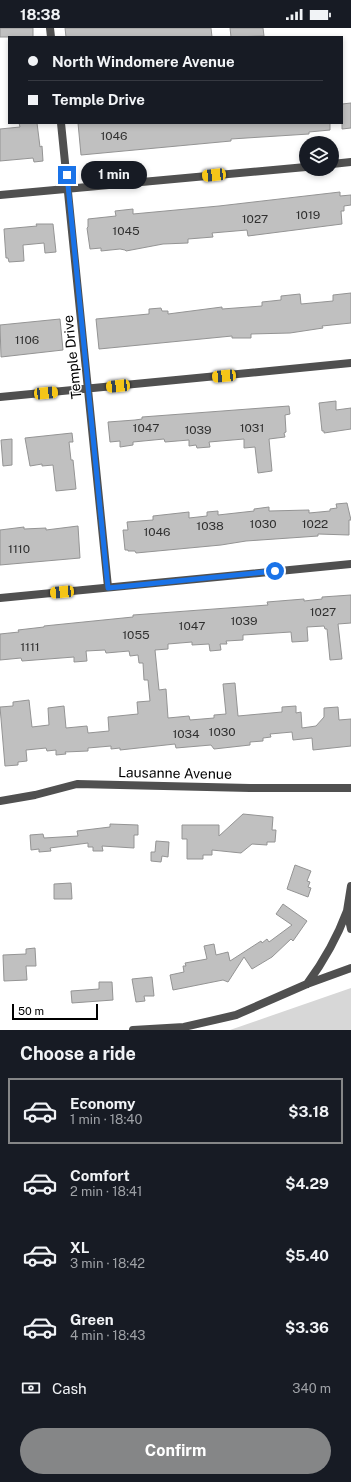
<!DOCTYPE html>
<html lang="en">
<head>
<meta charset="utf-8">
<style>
  :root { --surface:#171b24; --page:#242831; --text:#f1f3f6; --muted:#9ea1a6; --line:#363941; --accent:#858687 }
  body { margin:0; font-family:"Public Sans",sans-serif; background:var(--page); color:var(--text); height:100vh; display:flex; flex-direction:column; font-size:15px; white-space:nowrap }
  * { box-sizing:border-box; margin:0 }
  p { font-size:13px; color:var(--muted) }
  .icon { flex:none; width:22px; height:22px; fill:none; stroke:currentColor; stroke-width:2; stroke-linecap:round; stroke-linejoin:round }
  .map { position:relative; height:1002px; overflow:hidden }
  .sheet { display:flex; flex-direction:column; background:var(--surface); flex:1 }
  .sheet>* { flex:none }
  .hud { position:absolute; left:8px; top:8px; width:335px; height:88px; border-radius:0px; box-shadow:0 2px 6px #0003; display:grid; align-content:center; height:88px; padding:0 20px; background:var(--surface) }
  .buttons { position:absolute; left:299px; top:108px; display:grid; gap:8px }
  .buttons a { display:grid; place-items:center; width:40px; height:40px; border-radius:50%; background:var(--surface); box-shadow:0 2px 6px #0003; font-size:20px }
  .scale { position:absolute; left:12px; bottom:10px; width:86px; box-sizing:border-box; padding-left:4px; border:2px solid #000; border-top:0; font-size:11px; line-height:14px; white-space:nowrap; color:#000; -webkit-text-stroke:3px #fff; paint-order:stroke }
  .end { position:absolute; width:18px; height:18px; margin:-9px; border:5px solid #1a73e8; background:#fff; box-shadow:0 0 0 2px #fff }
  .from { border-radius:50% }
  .bubble { position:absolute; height:28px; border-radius:14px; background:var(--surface); box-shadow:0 2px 6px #0003; font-size:13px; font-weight:700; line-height:28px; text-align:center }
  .car { position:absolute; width:12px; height:24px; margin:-12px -6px; border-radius:5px; box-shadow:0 0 3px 1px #0007; background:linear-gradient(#f5c518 24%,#345 0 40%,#f5c518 0 76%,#345 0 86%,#f5c518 0) }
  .hud b { display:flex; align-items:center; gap:14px; height:38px; font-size:15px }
  .hud b+b { border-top:1px solid var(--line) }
  .hud i { width:10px; height:10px; background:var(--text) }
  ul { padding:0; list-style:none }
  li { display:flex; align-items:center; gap:12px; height:66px; margin:0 8px 6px; padding:0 12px; border:2px solid transparent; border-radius:0px }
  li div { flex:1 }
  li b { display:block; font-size:15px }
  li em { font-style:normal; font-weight:700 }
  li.current { border-color:var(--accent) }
  li>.icon { width:36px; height:36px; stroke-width:1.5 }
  h2 { padding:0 20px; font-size:18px; line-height:48px }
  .pay { display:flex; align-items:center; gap:10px; height:44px; padding:0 20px; font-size:15px }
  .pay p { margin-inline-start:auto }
  .action { display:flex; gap:8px; margin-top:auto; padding:8px 20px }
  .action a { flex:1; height:46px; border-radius:24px; background:var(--accent); color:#fff; font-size:16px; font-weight:700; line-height:46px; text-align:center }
  .status { display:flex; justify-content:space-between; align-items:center; height:28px; padding:0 20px; background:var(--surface); direction:ltr }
  .status svg { height:11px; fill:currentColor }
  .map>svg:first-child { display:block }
  .green { fill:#d7d7d7 }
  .building { fill:#c0c0c0; stroke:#949494 }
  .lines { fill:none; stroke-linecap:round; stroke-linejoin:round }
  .street { stroke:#505050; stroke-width:8 }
  .route { stroke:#1a73e8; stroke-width:5 }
  .labels { text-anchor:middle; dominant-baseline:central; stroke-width:3; stroke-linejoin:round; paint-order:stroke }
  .number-label { font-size:12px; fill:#303030 }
  .street-label { font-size:14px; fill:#000; stroke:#fff }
</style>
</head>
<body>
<div class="status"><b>18:38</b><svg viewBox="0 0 49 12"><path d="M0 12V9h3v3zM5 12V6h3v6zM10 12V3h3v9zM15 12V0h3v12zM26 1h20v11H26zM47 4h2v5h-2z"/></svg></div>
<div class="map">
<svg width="351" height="1002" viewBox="0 0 351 1002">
  <rect width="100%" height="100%" fill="#fff"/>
  <path class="green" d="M 351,960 L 351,1002 L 230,1002 Z"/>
  <path class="building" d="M 0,0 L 33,0 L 33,9 L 0,9 Z
    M 65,0 L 211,0 L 212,9 L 66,9 Z
    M 230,0 L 263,0 L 264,8 L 231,9 Z
    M 351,75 L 351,100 L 342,101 L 342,76 Z
    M 19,95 L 37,95 L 40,119 L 42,118 L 43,133 L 34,134 L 33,130 L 0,133 L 0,101 L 20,99 Z
    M 78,95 L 330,95 L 330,102 L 309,104 L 309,106 L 231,111 L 231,113 L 81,127 Z
    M 340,164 L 340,168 L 351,167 L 351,177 L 344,178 L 344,183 L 341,183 L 342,196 L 248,208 L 247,202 L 212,205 L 213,209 L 188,211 L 188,215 L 163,216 L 126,223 L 125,222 L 120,221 L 101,223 L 101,220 L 90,221 L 87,200 L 88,199 L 88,191 L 116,188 L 115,183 L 133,181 L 133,186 L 219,178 Z
    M 36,196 L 53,196 L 56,224 L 45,225 L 44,215 L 23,217 L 24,233 L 9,234 L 8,230 L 6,230 L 4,201 L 37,198 Z
    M 351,265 L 351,295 L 322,298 L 323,300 L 290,305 L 251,306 L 251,310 L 232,310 L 232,308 L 99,321 L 96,291 L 149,286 L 149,281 L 161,280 L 162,283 L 168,283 L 168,286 L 222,279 L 222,281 L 262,278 L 262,274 L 281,272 L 281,268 L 300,266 L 301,276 L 333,273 L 333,267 Z
    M 60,291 L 63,322 L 1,329 L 0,297 Z
    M 336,373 L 336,382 L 351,380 L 351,401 L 324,405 L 324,403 L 322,403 L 319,375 Z
    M 289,378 L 290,386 L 285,387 L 286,404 L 284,405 L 285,409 L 269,411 L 272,443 L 258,445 L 255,419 L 244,420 L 244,411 L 209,414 L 210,419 L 197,420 L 196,417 L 189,418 L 189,412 L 165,414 L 164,411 L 133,414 L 133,417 L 120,419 L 120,413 L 110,414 L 108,394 L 135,392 L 142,391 L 142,389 Z
    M 72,405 L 73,414 L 69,414 L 71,432 L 73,432 L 76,461 L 56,463 L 53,437 L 42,438 L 42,436 L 30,438 L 25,410 Z
    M 12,411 L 12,437 L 3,438 L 1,412 Z
    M 347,475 L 351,492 L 349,492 L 349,507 L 318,506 L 318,508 L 304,509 L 246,513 L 221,517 L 136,525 L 135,523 L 128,523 L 128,522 L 125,522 L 123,502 L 128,502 L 127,494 L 153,492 L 153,488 L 189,484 L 189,490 L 207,488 L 207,484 L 218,483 L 218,487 L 254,483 L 254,481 L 269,479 L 269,483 L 309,482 L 309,485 L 330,483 L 330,481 L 337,480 L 336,476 Z
    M 78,498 L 80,530 L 0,537 L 0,502 L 24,499 L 24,501 L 46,500 L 46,502 Z
    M 351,567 L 351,595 L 338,596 L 342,631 L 330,632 L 327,601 L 325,601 L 324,598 L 307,599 L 308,613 L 292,614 L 291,604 L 243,607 L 243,612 L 226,613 L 227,616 L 220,616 L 221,622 L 210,623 L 209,616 L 192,617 L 192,614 L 168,616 L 168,621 L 155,622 L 159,662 L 166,661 L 168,690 L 189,688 L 190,692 L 214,690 L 214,687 L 226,686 L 223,656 L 235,655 L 238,688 L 282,684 L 282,679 L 296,678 L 296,685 L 301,684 L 302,700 L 316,698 L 324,689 L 324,680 L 338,679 L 339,692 L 351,691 L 351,718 L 313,722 L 312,710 L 293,712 L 292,704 L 270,706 L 271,709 L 263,710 L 263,713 L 250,714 L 250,717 L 214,721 L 211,717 L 176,720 L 175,716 L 120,722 L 120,720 L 111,721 L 111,718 L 88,720 L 88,723 L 65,724 L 66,726 L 56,727 L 56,722 L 47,723 L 46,720 L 26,722 L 27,733 L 18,734 L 18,737 L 5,738 L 0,679 L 13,678 L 13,674 L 29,672 L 32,699 L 49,697 L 48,680 L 64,678 L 66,700 L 87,698 L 88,705 L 109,703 L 108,689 L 138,686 L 137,674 L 150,673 L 148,652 L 144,652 L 143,635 L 139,635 L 138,627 L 130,628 L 129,623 L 106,625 L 105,622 L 86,623 L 87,633 L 74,634 L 74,629 L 22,633 L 21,630 L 0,632 L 0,606 L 19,604 L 18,602 L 44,599 L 44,598 L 133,589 L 133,587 L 268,577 L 267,574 L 304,571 L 304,573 L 322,571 L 322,569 Z
    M 243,786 L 273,789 L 272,802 L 276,802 L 275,814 L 267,814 L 267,817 L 252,816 L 241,825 L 212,822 L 212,827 L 203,827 L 203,831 L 187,831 L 187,811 L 182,811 L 182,797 L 219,797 L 219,808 Z
    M 110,796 L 138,797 L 138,807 L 134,807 L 134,820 L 102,818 L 103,823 L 93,823 L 93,819 L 88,819 L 88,815 L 50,820 L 51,823 L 39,824 L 39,821 L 31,822 L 30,807 L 43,806 L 44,810 L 78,808 L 77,803 L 110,799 Z
    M 156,813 L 169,814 L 168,829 L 162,828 L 161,834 L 151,833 L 151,824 L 155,824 Z
    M 295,837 L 311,843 L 307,853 L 310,854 L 308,859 L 311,860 L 308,869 L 287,861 Z
    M 71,855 L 72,871 L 54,871 L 54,856 Z
    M 283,876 L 307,893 L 293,913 L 291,911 L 272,929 L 252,941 L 244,929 L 228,954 L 223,952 L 173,962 L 170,947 L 184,944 L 183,938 L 186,938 L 185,935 L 207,931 L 204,918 L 214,916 L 216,927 L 228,924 L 230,933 L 261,913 L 262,915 L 267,911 L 269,914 L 292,897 L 276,886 Z
    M 35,920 L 36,938 L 26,938 L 27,952 L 4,953 L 3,927 L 26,926 L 26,921 Z
    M 152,949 L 154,968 L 144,968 L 145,973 L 136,974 L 132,951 Z
    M 99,954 L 112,954 L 113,972 L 72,975 L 71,963 L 99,961 Z"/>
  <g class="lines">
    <path class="street" d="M 50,0 L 51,9
      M 61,95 L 108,559
      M 332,136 L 351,134
      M 0,167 L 306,139
      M 0,369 L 351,335
      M 0,570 L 351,536
      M 0,773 L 35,767 L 77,756 L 250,760 L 351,760
      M 351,858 L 347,883 L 351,901
      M 307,956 C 324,933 337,910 347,883
      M 133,1002 L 184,999 L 236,987 L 307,956 L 351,940"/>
  </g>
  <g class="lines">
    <path class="route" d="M 67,147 L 108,560 L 275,543"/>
  </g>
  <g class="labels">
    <g class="number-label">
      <text x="114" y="108">1046</text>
      <text x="308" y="187">1019</text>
      <text x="255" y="191">1027</text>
      <text x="126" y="203">1045</text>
      <text x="27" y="312">1106</text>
      <text x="146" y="400">1047</text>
      <text x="252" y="400">1031</text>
      <text x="198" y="402">1039</text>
      <text x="263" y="496">1030</text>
      <text x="315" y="496">1022</text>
      <text x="210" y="498">1038</text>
      <text x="157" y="504">1046</text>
      <text x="19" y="521">1110</text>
      <text x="323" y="584">1027</text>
      <text x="244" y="593">1039</text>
      <text x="192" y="598">1047</text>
      <text x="136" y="607">1055</text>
      <text x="30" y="619">1111</text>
      <text x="222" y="704">1030</text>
      <text x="186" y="706">1034</text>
    </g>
    <g class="street-label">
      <text transform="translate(72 329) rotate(-96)">Temple Drive</text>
      <text transform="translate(175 745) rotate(1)">Lausanne Avenue</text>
    </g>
  </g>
</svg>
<div class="buttons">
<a><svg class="icon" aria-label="layers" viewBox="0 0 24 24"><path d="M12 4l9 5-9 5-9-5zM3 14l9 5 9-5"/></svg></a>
</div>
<div class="scale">50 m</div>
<i class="end from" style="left:275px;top:543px"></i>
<i class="end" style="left:67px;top:147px"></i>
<div class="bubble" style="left:81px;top:133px;width:66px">1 min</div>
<i class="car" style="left:214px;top:147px;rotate:264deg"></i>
<i class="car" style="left:224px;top:348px;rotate:265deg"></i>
<i class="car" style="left:118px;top:358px;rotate:264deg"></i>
<i class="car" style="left:46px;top:365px;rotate:85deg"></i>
<i class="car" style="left:62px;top:564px;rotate:265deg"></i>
<div class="hud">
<b><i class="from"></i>North Windomere Avenue</b>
<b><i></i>Temple Drive</b>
</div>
</div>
<section class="sheet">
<h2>Choose a ride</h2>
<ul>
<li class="current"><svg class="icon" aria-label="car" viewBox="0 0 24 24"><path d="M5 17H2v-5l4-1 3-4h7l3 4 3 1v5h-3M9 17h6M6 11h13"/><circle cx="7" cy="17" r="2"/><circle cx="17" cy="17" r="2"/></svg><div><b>Economy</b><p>1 min · 18:40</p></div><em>$3.18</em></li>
<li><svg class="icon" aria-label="car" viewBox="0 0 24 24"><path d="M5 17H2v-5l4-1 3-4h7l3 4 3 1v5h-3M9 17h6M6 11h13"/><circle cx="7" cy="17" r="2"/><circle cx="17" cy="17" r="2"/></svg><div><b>Comfort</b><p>2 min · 18:41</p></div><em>$4.29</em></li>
<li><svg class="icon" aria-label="car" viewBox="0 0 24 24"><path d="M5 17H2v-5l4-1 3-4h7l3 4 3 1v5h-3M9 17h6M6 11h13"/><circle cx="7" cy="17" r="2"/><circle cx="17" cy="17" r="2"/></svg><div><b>XL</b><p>3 min · 18:42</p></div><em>$5.40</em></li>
<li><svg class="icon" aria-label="car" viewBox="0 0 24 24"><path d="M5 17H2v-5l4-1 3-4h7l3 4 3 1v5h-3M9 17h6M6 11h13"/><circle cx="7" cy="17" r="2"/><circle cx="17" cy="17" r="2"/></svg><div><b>Green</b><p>4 min · 18:43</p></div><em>$3.36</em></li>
</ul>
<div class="pay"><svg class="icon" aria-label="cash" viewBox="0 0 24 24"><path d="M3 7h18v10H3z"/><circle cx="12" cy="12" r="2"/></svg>Cash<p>340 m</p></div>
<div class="action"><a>Confirm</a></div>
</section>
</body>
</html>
